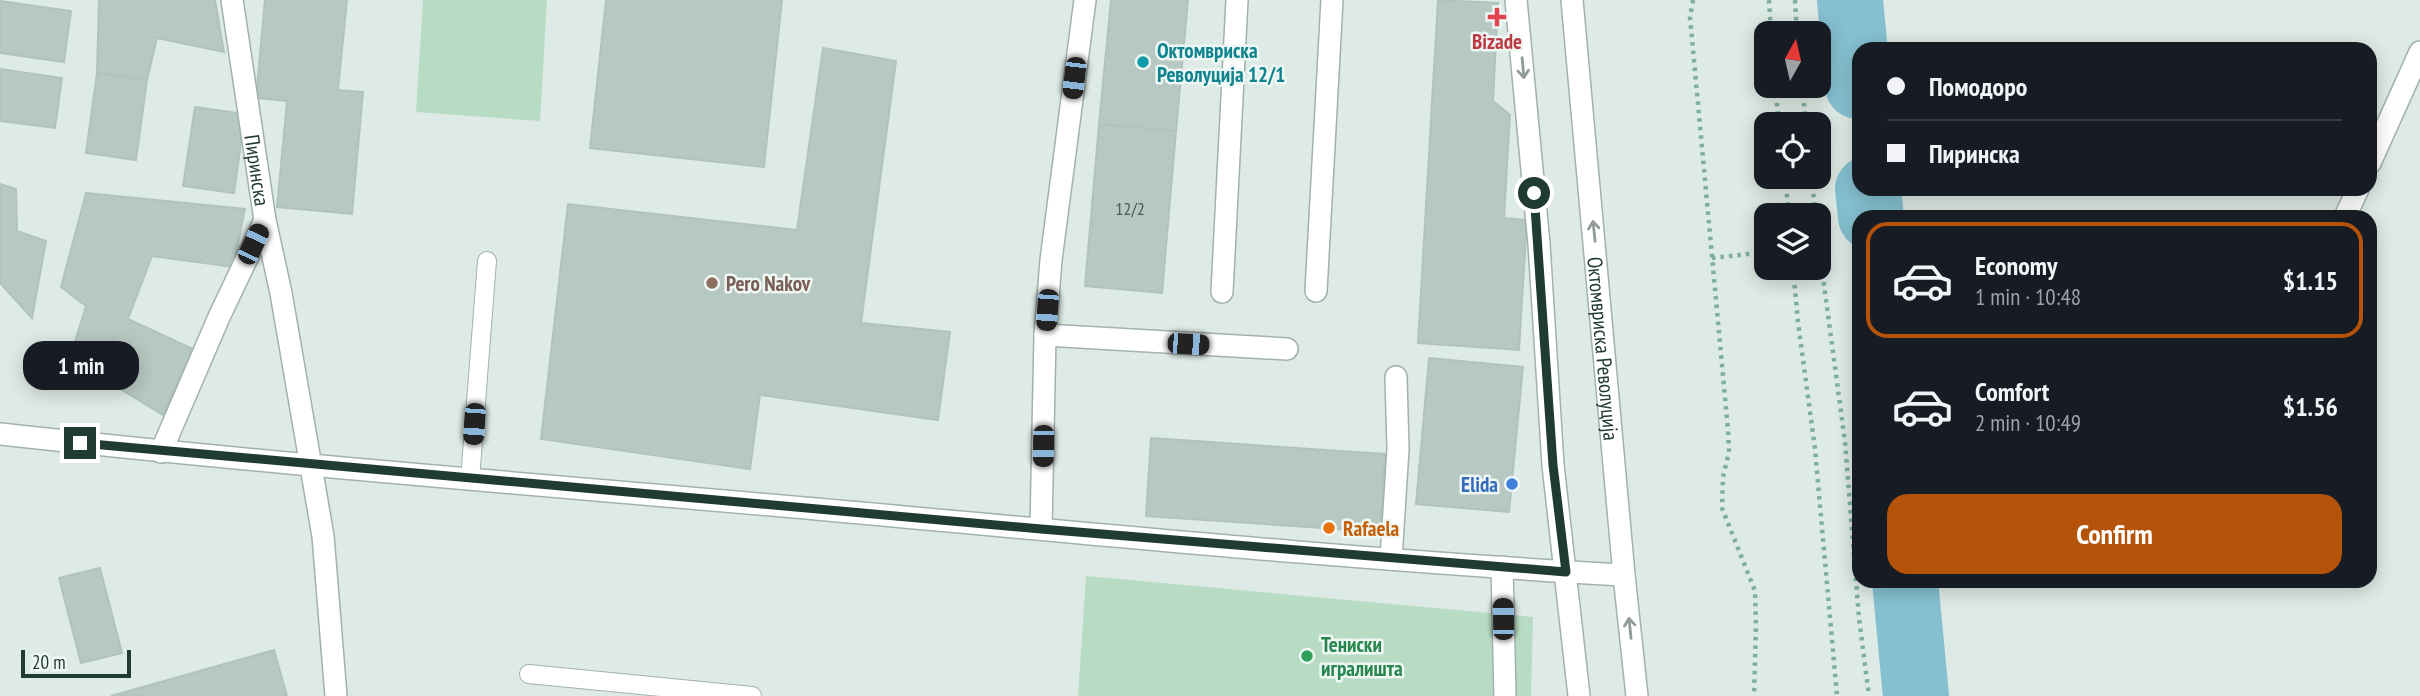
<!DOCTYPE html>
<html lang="en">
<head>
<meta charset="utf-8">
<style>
  :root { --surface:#171b24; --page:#242831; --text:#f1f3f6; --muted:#9ea1a6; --line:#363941; --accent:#b45309 }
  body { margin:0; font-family:"PT Sans Narrow",sans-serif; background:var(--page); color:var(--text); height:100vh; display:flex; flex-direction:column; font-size:26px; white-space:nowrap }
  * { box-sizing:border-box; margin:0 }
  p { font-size:23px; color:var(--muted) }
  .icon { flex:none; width:38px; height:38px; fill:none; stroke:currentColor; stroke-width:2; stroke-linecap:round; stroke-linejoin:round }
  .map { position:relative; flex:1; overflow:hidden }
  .side { position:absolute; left:1852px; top:210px; width:525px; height:378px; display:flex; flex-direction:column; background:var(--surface); border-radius:21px; box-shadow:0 4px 18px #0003 }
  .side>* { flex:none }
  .hud { position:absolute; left:1852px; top:42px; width:525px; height:154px; border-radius:21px; box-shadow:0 4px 18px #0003; display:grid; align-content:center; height:154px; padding:0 35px; background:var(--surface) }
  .needle { width:46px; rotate:8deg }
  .buttons { position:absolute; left:1754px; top:21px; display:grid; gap:14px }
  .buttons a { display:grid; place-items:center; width:77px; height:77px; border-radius:14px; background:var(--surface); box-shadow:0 4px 18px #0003; font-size:35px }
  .scale { position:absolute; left:21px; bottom:18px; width:110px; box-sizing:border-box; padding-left:7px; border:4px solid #203a34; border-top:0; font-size:19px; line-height:24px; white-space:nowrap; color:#203a34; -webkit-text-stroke:5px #eef7f3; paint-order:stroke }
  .end { position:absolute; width:32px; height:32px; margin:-16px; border:9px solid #203a34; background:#fff; box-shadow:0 0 0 4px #fff }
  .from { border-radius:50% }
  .bubble { position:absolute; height:49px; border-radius:21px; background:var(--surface); box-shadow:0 4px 18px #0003; font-size:23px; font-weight:600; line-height:49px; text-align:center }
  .car { position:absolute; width:21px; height:42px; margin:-21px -10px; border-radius:9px; box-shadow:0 0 5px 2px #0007; background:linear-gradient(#222 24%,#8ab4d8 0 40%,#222 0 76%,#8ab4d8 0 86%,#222 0) }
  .hud b { display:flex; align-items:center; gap:24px; height:66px; font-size:26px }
  .hud b+b { border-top:2px solid var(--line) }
  .hud i { width:18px; height:18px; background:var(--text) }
  ul { padding:12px 0 0; list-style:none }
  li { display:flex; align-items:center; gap:21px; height:116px; margin:0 14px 10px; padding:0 21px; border:4px solid transparent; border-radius:21px }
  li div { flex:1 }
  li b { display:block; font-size:26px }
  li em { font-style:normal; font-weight:600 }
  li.selected { border-color:var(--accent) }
  li>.icon { width:63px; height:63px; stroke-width:1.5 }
  .primary-button { display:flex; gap:14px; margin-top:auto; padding:14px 35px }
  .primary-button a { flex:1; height:80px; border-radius:21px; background:var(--accent); color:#fff; font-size:28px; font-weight:600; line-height:80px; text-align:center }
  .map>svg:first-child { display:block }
  .green { fill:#b7dcc3 }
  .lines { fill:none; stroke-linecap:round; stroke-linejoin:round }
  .river { stroke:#85c0d0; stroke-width:66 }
  .building { fill:#b7c7c1; stroke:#b1c3bd; stroke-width:2 }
  .service-casing { stroke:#a1b2ac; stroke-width:20 }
  .minor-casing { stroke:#a1b2ac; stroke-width:24 }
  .tertiary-casing { stroke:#a1b2ac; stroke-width:24 }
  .path { stroke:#7eaea1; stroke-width:4.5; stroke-dasharray:3.5 5; stroke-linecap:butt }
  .service { stroke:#fff; stroke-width:18 }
  .minor { stroke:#fff; stroke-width:21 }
  .tertiary { stroke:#fff; stroke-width:21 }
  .oneway { stroke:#909c9a }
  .route { stroke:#203a34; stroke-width:9 }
  .health-dot { fill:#e0444e; stroke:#eef7f3; stroke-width:2.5 }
  .culture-dot { fill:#0f9aa8; stroke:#eef7f3; stroke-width:2.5 }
  .education-dot { fill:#8d6e63; stroke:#eef7f3; stroke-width:2.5 }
  .shop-dot { fill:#3f7fe0; stroke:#eef7f3; stroke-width:2.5 }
  .food-dot { fill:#e8710a; stroke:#eef7f3; stroke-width:2.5 }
  .leisure-dot { fill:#2e9e5b; stroke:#eef7f3; stroke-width:2.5 }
  .labels { text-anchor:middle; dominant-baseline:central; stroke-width:5; stroke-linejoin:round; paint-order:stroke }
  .number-label { font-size:18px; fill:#465d57 }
  .health-label { font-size:21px; font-weight:bold; fill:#be3a42; stroke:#eef7f3 }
  .culture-label { font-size:21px; font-weight:bold; fill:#0d838f; stroke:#eef7f3; text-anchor:start }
  .street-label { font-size:21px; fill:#203a34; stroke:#eef7f3 }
  .education-label { font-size:21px; font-weight:bold; fill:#785e54; stroke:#eef7f3; text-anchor:start }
  .shop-label { font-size:21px; font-weight:bold; fill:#366cbe; stroke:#eef7f3; text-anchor:end }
  .food-label { font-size:21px; font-weight:bold; fill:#c56008; stroke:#eef7f3; text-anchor:start }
  .leisure-label { font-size:21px; font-weight:bold; fill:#27864d; stroke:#eef7f3; text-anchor:start }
</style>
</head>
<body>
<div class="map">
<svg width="2420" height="696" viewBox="0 0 2420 696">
  <rect width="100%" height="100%" fill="#deeae5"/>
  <path class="green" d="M 423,0 L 547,0 L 540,121 L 416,112 Z
    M 1086,576 L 1533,617 L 1531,696 L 1078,696 Z"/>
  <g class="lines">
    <path class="river" d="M 1850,0 L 1858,86
      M 1868,189 L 1871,217
      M 1905,581 L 1916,696"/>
  </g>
  <path class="building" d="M 99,0 L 215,0 L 224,52 L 157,38 L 147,80 L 97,73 Z
    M 265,0 L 347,0 L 338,90 L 363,92 L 352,214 L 277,207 L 287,101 L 256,98 Z
    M 606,0 L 782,0 L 764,167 L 590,148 Z
    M 1111,0 L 1188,0 L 1176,131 L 1099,124 Z
    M 1438,0 L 1498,3 L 1493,101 L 1510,115 L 1504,218 L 1527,220 L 1519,350 L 1418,343 Z
    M 0,1 L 71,11 L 64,62 L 0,53 Z
    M 823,48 L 896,61 L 861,323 L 950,332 L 938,420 L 760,395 L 750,469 L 541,439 L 568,204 L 797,230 Z
    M 0,69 L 62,78 L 55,128 L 0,121 Z
    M 97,73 L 147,80 L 136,160 L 86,153 Z
    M 195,107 L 245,114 L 234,193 L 183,186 Z
    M 1099,124 L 1176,131 L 1162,293 L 1085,286 Z
    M 0,184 L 16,189 L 17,231 L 46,241 L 32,318 L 0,283 Z
    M 86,193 L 245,209 L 233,267 L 152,256 L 128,319 L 193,349 L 163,415 L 70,358 L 86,306 L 61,287 Z
    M 1429,358 L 1523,367 L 1509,512 L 1416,504 Z
    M 1151,438 L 1385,454 L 1380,532 L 1146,516 Z
    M 100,568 L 122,653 L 81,663 L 59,578 Z
    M 2106,581 L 2192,581 L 2191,587 Z
    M 274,650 L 287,696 L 111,696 Z"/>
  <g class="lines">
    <g class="service-casing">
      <path id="service" d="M 470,479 L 487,261
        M 529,674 L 752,696"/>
    </g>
    <g class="minor-casing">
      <g id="minor">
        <path id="s1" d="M 232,0 L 265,220 L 281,293 L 323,536 L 336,696"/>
        <path d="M 2370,163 L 2420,52"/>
        <path d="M 2345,217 L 2358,189"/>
        <path d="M 1316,291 L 1332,0"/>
        <path d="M 1222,292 L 1237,0"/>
        <path d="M 1045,335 L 1287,349"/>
        <path d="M 161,452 L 219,317 L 265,220"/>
        <path d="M 1041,529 L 1045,335 L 1051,260 L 1085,0"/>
        <path d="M 1391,559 L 1398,449 L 1396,377"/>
        <path d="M 1502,567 L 1505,696"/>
      </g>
    </g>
    <g class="tertiary-casing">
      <g id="tertiary">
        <path d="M 1516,0 L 1539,244 L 1553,465 L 1579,696"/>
        <path id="s2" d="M 1572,0 L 1624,575 L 1637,696"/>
        <path d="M 0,434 C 271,464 544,485 816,509 C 1085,533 1354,560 1624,575"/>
      </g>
    </g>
    <path class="path" d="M 1693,0 L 1690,17 L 1728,430 L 1729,452 L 1723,477 L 1722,508 L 1755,591 L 1756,625 L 1754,696
      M 1769,0 L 1771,33
      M 1795,0 L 1797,33
      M 1775,86 L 1779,124
      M 1802,86 L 1806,124
      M 1785,177 L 1789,215
      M 1811,177 L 1816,215
      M 1818,240 L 1845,442 L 1859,618 L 1869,696
      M 1712,258 L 1766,252
      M 1793,268 L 1798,322 L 1815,449 L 1837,696"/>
    <use href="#service" class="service"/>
    <use href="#minor" class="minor"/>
    <use href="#tertiary" class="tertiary"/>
  </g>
  <defs><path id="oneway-shaft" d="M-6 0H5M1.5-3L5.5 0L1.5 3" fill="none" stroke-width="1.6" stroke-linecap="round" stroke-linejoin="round" transform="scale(1.75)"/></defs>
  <g class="oneway">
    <use href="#oneway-shaft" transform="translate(1523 68) rotate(85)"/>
    <use href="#oneway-shaft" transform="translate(1594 231) rotate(-96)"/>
    <use href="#oneway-shaft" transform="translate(1630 628) rotate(-96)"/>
  </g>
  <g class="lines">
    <path class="route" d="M 80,443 L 1041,529 L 1566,572 L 1553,465 L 1534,193"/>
  </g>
  <path class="health-dot" d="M1493.5 6.5h7v7h7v7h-7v7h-7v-7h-7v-7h7z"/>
  <circle class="culture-dot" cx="1143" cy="62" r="7"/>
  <circle class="education-dot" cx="712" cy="283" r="7"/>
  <circle class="shop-dot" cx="1512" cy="484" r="7"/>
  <circle class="food-dot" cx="1329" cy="528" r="7"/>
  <circle class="leisure-dot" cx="1307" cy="656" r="7"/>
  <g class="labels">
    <g class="number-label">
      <text x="1130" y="208">12/2</text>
    </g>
    <g class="health-label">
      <text x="1497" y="41">Bizade</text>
    </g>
    <g class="culture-label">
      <text x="1157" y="50">Октомвриска<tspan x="1157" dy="24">Револуција 12/1</tspan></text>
    </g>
    <g class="street-label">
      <text stroke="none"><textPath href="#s1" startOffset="172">Пиринска</textPath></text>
      <text stroke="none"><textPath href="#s2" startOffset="350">Октомвриска Револуција</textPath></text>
    </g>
    <g class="education-label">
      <text x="726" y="283">Pero Nakov</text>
    </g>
    <g class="shop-label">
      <text x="1498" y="484">Elida</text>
    </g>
    <g class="food-label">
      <text x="1343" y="528">Rafaela</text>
    </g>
    <g class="leisure-label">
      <text x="1321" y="644">Тениски<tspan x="1321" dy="24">игралишта</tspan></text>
    </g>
  </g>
</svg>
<div class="buttons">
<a><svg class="needle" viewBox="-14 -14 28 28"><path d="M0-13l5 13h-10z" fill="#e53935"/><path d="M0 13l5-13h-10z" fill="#9ea1a6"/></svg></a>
<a><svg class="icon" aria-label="locate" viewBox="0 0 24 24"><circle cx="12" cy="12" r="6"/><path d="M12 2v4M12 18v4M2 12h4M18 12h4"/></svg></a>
<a><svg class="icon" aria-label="layers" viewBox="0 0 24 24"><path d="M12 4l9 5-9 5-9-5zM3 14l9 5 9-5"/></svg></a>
</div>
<div class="scale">20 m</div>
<i class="end from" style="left:1534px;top:193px"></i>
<i class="end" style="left:80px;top:443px"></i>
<div class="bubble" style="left:23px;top:341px;width:116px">1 min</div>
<i class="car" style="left:1074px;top:78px;rotate:187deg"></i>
<i class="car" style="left:253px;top:244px;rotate:25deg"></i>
<i class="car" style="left:1047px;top:310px;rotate:184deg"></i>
<i class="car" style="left:1188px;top:344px;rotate:93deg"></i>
<i class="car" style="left:474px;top:424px;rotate:184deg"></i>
<i class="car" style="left:1043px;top:446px;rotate:181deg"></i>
<i class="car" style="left:1503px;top:619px;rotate:359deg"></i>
<div class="hud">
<b><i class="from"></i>Помодоро</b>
<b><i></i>Пиринска</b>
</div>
<section class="side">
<ul>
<li class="selected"><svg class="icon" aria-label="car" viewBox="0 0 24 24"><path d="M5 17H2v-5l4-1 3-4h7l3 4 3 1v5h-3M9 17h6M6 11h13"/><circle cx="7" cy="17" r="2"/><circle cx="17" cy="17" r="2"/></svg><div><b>Economy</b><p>1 min · 10:48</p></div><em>$1.15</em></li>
<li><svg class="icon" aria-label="car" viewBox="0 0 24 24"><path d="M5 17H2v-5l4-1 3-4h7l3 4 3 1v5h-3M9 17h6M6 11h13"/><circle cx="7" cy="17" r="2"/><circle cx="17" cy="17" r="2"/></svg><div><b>Comfort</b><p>2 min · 10:49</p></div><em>$1.56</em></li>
</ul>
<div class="primary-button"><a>Confirm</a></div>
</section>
</div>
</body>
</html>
